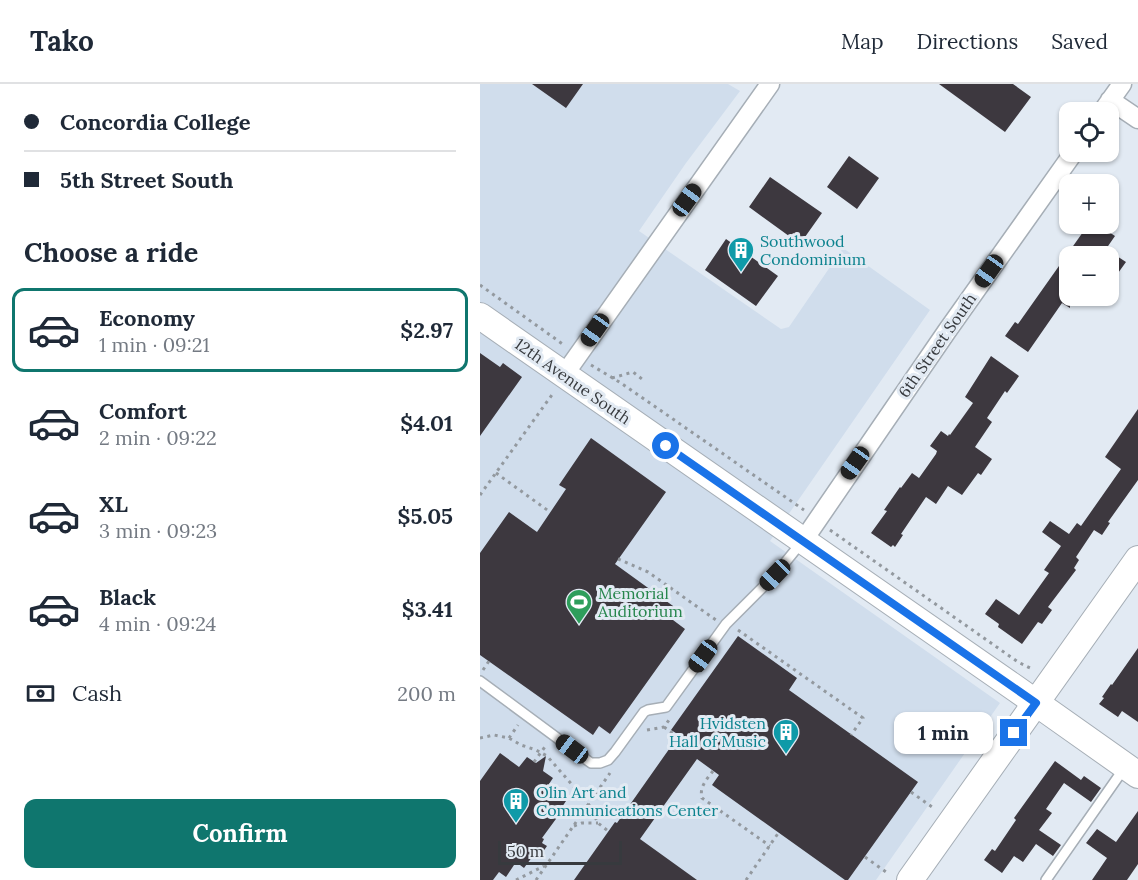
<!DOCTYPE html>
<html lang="en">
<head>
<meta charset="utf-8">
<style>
  :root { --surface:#fff; --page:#f2f2f3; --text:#1f2937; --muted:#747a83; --line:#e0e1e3; --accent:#0f766e }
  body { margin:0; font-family:Lora,serif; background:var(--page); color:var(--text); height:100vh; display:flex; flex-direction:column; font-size:22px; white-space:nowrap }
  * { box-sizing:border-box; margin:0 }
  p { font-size:20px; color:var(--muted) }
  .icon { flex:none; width:33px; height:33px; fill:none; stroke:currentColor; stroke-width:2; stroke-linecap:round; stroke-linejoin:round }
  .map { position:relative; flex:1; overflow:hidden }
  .drawer { display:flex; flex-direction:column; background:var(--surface); width:480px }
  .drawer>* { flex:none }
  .banner { display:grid; align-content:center; height:132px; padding:0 24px; background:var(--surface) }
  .controls { position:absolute; left:579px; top:18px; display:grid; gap:12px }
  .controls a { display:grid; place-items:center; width:60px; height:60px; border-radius:12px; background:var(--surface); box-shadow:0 2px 4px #0004; font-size:30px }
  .scale { position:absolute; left:18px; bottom:15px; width:124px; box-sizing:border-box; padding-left:6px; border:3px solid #373a3e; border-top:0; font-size:16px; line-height:21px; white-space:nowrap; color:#373a3e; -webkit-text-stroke:4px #e2eaf3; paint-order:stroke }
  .end { position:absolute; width:27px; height:27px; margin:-14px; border:8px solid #1a73e8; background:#fff; box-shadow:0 0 0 3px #fff }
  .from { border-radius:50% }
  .bubble { position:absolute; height:42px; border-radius:12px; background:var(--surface); box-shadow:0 2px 4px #0004; font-size:20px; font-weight:800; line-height:42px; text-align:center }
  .car { position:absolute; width:18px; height:36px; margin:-18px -9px; border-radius:8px; box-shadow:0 0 4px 2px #0007; background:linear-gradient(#222 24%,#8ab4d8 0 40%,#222 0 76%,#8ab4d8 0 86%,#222 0) }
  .banner b { display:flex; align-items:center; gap:21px; height:57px; font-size:22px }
  .banner b+b { border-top:2px solid var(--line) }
  .banner i { width:15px; height:15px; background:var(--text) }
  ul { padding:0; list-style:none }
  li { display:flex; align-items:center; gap:18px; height:84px; margin:0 12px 9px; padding:0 12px; border:3px solid transparent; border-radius:12px }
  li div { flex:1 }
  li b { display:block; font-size:22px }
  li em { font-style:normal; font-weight:800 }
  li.on { border-color:var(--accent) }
  li>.icon { width:54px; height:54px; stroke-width:1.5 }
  h2 { padding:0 24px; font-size:27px; line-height:72px }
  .pay { display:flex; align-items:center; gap:15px; height:66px; padding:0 24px; font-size:22px }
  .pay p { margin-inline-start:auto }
  .cta { display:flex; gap:12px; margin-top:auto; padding:12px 24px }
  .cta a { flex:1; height:69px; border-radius:12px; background:var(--accent); color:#fff; font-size:24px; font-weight:800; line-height:69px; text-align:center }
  header { display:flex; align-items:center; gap:36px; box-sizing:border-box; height:84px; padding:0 30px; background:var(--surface); border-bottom:2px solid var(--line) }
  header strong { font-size:28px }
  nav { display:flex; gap:33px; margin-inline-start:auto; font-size:21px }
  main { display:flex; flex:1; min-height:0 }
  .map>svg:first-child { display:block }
  .built { fill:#d0ddec }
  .building { fill:#3d383f }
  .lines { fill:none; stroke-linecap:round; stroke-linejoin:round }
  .lane-casing { stroke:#a6aeb6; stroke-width:12 }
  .street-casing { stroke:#a6aeb6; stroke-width:21 }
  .secondary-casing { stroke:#a6aeb6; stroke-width:28 }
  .path { stroke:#93999f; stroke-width:3; stroke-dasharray:3 4.5; stroke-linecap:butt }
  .lane { stroke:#fff; stroke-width:9 }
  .street { stroke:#fff; stroke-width:18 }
  .secondary { stroke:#fff; stroke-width:26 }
  .route { stroke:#1a73e8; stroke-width:8 }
  .labels { text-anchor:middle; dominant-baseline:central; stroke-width:6; stroke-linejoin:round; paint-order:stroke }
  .culture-label { font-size:16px; fill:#0d838f; stroke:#e2eaf3; text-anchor:start }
  .street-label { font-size:16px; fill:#373a3e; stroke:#e2eaf3 }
  .leisure-label { font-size:16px; fill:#27864d; stroke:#e2eaf3; text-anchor:start }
</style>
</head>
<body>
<header>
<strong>Tako</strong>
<nav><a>Map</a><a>Directions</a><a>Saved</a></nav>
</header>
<main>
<section class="drawer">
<div class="banner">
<b><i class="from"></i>Concordia College</b>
<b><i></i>5th Street South</b>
</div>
<h2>Choose a ride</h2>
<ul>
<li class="on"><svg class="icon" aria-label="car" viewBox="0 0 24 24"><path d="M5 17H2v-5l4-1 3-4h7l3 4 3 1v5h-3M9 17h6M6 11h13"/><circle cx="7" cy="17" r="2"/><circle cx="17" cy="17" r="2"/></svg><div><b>Economy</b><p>1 min · 09:21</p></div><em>$2.97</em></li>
<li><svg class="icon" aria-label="car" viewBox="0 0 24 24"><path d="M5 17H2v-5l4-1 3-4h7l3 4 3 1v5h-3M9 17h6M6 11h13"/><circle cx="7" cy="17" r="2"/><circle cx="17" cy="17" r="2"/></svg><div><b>Comfort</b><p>2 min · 09:22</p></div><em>$4.01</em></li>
<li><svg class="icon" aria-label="car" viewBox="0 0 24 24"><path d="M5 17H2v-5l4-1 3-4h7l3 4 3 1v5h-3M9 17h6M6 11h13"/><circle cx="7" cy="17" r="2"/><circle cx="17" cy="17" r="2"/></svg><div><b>XL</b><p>3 min · 09:23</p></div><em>$5.05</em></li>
<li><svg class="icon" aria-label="car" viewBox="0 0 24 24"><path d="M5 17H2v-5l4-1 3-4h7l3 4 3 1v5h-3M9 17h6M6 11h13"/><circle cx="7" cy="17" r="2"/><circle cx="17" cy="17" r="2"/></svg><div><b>Black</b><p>4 min · 09:24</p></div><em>$3.41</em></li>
</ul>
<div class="pay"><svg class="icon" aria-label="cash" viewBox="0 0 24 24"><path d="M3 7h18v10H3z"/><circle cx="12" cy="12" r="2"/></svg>Cash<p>200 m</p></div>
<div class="cta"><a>Confirm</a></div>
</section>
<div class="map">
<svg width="658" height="796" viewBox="0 0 658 796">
  <rect width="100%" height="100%" fill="#e2eaf3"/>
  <path class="built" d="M 0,0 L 248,0 L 260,7 L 206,79 L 159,147 L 301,245 L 309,243 L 363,164 L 450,226 L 290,457 L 520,619 L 396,796 L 0,796 Z"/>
  <path class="building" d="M 52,0 L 103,0 L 86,24 Z
    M 459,0 L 533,0 L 551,13 L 525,48 Z
    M 369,72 L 399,94 L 377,125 L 347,103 Z
    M 290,93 L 342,129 L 320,160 L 269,123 Z
    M 591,140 L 617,140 L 635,152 L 626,165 L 646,178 L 628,203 L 628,172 L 590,172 L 590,224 L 582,219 L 548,268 L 525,252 L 535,238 L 538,240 L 603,148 Z
    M 246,155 L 298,192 L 276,222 L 225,186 Z
    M 0,269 L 20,283 L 23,279 L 42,293 L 0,352 Z
    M 511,272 L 539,292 L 527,309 L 525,307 L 507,334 L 512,338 L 495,363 L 512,375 L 501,391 L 498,389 L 482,411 L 468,402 L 456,420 L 446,413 L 421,450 L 423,451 L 415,463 L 413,461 L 411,463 L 391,449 L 407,427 L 404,426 L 420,403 L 421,404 L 432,389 L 439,394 L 456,370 L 457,367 L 450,362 L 461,347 L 468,352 L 469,350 L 470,351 L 493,319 L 485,313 Z
    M 658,325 L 658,396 L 628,438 L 630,439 L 622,451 L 614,446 L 596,473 L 599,476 L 594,484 L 596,486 L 568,523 L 572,526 L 562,540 L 558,538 L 542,560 L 518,543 L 519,540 L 505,530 L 516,515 L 539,531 L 569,489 L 564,486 L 581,462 L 562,448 L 570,437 L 589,450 L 597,439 L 601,442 L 641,385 L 625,373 Z
    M 111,354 L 186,408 L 135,480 L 200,527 L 193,536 L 205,545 L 130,650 L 119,642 L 113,651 L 0,571 L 0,469 L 29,428 L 57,448 L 86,405 L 79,401 Z
    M 258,552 L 317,594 L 309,606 L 438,698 L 368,796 L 365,796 L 232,701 L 239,691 L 217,675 L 160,755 L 217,796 L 94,796 L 135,738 L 137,739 L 199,651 L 191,646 Z
    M 658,564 L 658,638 L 642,627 L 638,633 L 619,620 L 624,614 L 622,613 L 631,600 L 632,601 Z
    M 20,669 L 39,683 L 47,673 L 56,679 L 66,672 L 63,687 L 73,694 L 69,700 L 88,714 L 82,723 L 84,724 L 62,754 L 64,755 L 62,759 L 67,762 L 60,772 L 55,769 L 44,784 L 36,778 L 26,793 L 19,788 L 13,796 L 0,796 L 0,697 Z
    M 575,677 L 601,696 L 604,692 L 621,704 L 611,718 L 584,699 L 566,725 L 572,729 L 559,746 L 581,761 L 573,772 L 556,760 L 543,778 L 534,772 L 522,789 L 504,776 L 512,765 L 515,767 L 536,736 L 534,734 Z
    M 658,727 L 658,780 L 647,796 L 612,796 L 627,774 L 606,759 L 617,745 L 636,758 Z"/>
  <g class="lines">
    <g class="lane-casing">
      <path id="lane" d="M 0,597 L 111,679 L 120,679 L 128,676 L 135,668 L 164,628 L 168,626 L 186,623 L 246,540 L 295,491 L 321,459
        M 566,796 L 645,683"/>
    </g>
    <g class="street-casing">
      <path id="street" d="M 630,16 L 658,35
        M 622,28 L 642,0
        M 84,291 L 290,0
        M 323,457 L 467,247 L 594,68"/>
    </g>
    <g class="secondary-casing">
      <path id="secondary" d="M 0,232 L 535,604 L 658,691
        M 430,796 L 658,475"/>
    </g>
    <path class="path" d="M 0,201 L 84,261
      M 111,281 L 141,299 L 324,426
      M 132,294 L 153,288 L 162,295
      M 16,389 L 70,428
      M 0,411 L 74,308
      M 350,446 L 538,578 L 550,584
      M 138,475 L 168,488 L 236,536
      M 258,546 L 383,634 L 371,651
      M 3,586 L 9,577
      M 184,643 L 210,661
      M 167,646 L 184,643 L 189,636
      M 0,654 L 14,651 L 29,654 L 41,661 L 56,666 L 67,672 L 108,719 L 118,739 L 128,747
      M 29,654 L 38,641
      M 54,678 L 67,660
      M 233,687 C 227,695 219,703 222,714 L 290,762
      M 431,708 L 452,723
      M 94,742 L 102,739 L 118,739
      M 385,773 L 406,788
      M 36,796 L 64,782
      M 56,796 L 130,689
      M 266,796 L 299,748"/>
    <use href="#lane" class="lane"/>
    <use href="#street" class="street"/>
    <use href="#secondary" class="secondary"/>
  </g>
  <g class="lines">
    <path class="route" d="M 186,362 L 556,619 L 534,649"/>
  </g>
  <defs>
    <g id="building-pin" transform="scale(1.35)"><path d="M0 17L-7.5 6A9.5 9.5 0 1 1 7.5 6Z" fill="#0f9aa8" stroke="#e2eaf3"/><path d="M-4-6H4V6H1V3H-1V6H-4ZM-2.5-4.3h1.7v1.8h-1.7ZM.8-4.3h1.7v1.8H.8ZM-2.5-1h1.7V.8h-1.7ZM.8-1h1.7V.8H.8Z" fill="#fff"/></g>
    <g id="stadium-pin" transform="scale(1.35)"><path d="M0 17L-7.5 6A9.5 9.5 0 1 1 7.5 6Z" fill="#2e9e5b" stroke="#e2eaf3"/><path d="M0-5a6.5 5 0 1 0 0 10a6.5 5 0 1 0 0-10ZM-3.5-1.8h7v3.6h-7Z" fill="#fff"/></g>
  </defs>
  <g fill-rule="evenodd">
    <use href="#building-pin" x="261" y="166"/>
    <use href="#stadium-pin" x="99" y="518"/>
    <use href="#building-pin" x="306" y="648"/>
    <use href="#building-pin" x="36" y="717"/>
  </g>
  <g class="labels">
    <g class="culture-label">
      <text x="280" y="157">Southwood<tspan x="280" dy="18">Condominium</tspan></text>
      <text x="286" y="639" text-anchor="end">Hvidsten<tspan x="286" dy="18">Hall of Music</tspan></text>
      <text x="56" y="708">Olin Art and<tspan x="56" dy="18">Communications Center</tspan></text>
    </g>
    <g class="street-label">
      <text transform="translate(457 261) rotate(-55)">6th Street South</text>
      <text transform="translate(93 297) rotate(35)">12th Avenue South</text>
    </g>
    <g class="leisure-label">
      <text x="118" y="509">Memorial<tspan x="118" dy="18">Auditorium</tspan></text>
    </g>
  </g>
</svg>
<div class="controls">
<a><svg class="icon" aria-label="locate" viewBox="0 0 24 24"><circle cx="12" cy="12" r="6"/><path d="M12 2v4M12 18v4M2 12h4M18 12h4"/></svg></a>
<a>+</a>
<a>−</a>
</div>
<div class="scale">50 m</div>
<i class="end from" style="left:186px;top:362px"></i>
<i class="end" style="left:534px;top:649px"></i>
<div class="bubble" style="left:414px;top:628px;width:99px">1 min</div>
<i class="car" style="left:207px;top:116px;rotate:36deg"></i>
<i class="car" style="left:509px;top:187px;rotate:215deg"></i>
<i class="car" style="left:115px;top:246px;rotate:215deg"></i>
<i class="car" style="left:375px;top:379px;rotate:215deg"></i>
<i class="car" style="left:295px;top:491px;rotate:224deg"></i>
<i class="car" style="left:223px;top:572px;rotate:216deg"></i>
<i class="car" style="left:92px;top:665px;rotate:307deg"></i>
</div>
</main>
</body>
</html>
